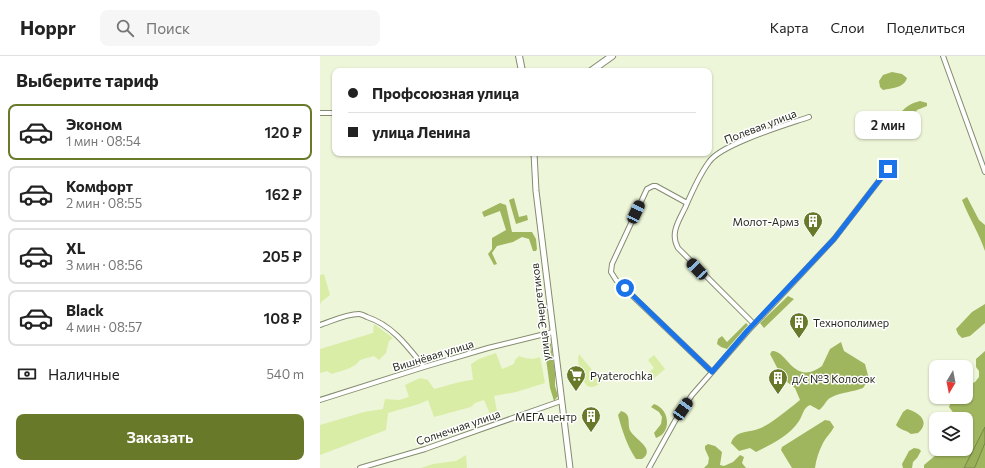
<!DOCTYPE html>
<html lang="ru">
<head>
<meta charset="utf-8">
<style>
  :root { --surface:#fff; --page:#f6f6f6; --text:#222; --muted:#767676; --line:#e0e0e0; --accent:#687a2a }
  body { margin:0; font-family:Commissioner,sans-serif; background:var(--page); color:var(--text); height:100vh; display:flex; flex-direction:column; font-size:15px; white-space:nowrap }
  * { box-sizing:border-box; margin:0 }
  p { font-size:13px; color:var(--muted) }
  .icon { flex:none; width:22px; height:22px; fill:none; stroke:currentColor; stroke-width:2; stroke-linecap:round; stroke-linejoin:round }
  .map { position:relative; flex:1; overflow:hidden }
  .drawer { display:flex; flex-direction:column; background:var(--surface); width:320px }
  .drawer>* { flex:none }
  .guide { position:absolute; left:12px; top:12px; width:380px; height:88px; border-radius:8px; box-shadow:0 1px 3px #0004; display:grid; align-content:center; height:88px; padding:0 16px; background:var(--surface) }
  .needle { width:26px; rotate:190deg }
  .fabs { position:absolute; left:609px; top:304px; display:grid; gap:8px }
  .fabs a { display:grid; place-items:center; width:44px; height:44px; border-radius:8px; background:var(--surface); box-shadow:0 1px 3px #0004; font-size:20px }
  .end { position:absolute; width:18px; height:18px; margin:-9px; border:5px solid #1a73e8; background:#fff; box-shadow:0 0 0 2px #fff }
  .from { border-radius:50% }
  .bubble { position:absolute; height:28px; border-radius:8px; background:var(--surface); box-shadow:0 1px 3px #0004; font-size:13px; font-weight:600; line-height:28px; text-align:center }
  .car { position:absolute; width:12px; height:24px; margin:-12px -6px; border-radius:5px; box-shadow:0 0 3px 1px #0007; background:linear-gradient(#222 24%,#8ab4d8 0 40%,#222 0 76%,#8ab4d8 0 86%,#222 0) }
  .guide b { display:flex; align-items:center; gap:14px; height:38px; font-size:15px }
  .guide b+b { border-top:1px solid var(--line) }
  .guide i { width:10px; height:10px; background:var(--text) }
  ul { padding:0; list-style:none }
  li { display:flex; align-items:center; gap:12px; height:56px; margin:0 8px 6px; padding:0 8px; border:2px solid var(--line); border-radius:8px }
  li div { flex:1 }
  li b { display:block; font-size:15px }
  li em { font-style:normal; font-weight:600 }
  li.selected { border-color:var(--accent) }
  li>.icon { width:36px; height:36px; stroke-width:1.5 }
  h2 { padding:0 16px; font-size:18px; line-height:48px }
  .pay { display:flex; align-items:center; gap:10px; height:44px; padding:0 16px; font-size:15px }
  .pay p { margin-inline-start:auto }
  .cta { display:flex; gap:8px; margin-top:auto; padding:8px 16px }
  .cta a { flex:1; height:46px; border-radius:8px; background:var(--accent); color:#fff; font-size:16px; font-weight:600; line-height:46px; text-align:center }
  header { display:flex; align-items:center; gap:24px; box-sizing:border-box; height:56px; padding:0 20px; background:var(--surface); border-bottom:1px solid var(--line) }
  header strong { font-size:19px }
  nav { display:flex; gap:22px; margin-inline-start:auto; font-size:14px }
  .search { width:280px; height:36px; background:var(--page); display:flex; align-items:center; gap:10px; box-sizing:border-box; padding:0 14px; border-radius:8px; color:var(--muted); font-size:15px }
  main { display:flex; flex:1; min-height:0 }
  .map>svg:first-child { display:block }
  .green { fill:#d9eda7 }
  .forest { fill:#a0b65e }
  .water { fill:#9ab058; stroke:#778746 }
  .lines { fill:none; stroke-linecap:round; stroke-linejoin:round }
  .minor-casing { stroke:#848c70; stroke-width:6 }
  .tertiary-casing { stroke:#848c70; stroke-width:7 }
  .secondary-casing { stroke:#848c70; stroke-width:8 }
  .minor { stroke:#fff; stroke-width:4 }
  .tertiary { stroke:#fff; stroke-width:5 }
  .secondary { stroke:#fff; stroke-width:6 }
  .route { stroke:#1a73e8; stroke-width:5 }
  .labels { text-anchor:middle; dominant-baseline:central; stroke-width:3; stroke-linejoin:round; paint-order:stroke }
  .street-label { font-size:11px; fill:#25281d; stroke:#fff }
  .poi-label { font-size:11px; fill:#25281d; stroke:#fff; text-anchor:start }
</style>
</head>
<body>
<header>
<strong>Hoppr</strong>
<div class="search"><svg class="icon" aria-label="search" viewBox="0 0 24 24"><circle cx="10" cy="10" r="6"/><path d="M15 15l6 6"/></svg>Поиск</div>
<nav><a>Карта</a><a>Слои</a><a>Поделиться</a></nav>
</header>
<main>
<section class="drawer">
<h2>Выберите тариф</h2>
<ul>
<li class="selected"><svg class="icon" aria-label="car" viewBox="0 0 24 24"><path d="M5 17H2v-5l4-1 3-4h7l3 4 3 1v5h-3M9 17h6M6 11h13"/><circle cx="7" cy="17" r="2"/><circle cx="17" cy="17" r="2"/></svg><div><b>Эконом</b><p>1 мин · 08:54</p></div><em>120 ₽</em></li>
<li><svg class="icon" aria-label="car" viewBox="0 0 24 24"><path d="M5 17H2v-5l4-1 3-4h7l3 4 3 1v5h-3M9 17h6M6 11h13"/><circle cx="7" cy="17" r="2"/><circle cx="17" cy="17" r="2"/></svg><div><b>Комфорт</b><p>2 мин · 08:55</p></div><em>162 ₽</em></li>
<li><svg class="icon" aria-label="car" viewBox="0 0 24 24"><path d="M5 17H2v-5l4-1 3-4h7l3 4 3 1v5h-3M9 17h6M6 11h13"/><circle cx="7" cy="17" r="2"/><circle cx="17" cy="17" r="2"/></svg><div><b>XL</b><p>3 мин · 08:56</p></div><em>205 ₽</em></li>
<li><svg class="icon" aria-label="car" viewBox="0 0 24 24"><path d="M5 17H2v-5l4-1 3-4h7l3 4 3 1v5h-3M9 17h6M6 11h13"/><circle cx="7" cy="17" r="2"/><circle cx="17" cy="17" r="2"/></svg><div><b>Black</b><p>4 мин · 08:57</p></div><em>108 ₽</em></li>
</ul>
<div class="pay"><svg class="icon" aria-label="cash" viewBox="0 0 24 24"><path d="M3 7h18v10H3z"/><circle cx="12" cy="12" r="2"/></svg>Наличные<p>540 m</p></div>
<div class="cta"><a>Заказать</a></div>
</section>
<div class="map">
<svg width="665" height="412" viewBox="0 0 665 412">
  <rect width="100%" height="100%" fill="#edf6d8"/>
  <path class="green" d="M 4,218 L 10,239 L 1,246 L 0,249 L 0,219 Z
    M 54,268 L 73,282 L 69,285 L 66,297 L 59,304 L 54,300 L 40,304 C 34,313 22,314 12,318 L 7,315 L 0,317 L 0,293 L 53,277 Z
    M 176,297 L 182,313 L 194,308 L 195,304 L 199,300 C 206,303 213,304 220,301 L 225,327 L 196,336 L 174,340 L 177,355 L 170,358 L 164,344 L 155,347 L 151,351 L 114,361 L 108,344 L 99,348 L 68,357 L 66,374 L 0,399 L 0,369 L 44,356 L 63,353 L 65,343 L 79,344 L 89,341 L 85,329 L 100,322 L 108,324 L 114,333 C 127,330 139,325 153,324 L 151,308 L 159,303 Z
    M 259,298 L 282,326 C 269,336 264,330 261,316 C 259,310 257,305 259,298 Z
    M 334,299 L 345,313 L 332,324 L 327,318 L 334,312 L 328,304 Z
    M 146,399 L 147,412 L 101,412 L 113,408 L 136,405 Z"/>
  <path class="forest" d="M 572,16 L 582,18 L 587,22 C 584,32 572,32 563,34 L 560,31 L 559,25 L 563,19 Z
    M 600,45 L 607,47 L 607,50 L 597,54 L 591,65 L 585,67 L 581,65 L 579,60 C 583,52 591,47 600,45 Z
    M 647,141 L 659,164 L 665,169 L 665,195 C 659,177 649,162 642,144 Z
    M 194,142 L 199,161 L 207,159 L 208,164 L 196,168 L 189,144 Z
    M 180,147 L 186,149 L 192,176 L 212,176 L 216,183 L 217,193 L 216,195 L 213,195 L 209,183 L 202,181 L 193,186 L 177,190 L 172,197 L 177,208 L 174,209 L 168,198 L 172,193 L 172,182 L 186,174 L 180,155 L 164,161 L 162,156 Z
    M 468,240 L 474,243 L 444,272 L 440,267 Z
    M 665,248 L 665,267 L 650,280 L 642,282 L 638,278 L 636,273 L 652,256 Z
    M 426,267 L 428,269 L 407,293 L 401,291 L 397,288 L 398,283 L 402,280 L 407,286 Z
    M 226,283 L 231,288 L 235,317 L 235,330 L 238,340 L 234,345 L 230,332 L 224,288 Z
    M 521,286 L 524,295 L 545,308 L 549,323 L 543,332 C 533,336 522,336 512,341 C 506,343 505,350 499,354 L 490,349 C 483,352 483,359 479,365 C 469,380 452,388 436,396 L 430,392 L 419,395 L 411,387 C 416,374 427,377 438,373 C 449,370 471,351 480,344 L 475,332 L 463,323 L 450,298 L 452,295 C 465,294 471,320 490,316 C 494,315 499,312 502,310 L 510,293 Z
    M 665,295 L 665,412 L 604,412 L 604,409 L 623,393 L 646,393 L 646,363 L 638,363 L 629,351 L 633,341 L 646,341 L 646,330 L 655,326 L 659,321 L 659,315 L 656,311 L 656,303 Z
    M 334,348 C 350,353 352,377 336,382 L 334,377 L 341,368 L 342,361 L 339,356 L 331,351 Z
    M 587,353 C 599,356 611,366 598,377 L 591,378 C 586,374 580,374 576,369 L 583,356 Z
    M 301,355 C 313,358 306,369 311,376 C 316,384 336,393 322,403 L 316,403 C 307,390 302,374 298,359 Z
    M 505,364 L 510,365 L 514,371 C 511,377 506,381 503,387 C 499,395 496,403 495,412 L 472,412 L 461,394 L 462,391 Z
    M 388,388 L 395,390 L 402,396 L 400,409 L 404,410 L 413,406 L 420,399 L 424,401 L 422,407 L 426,412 L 384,412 L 388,408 L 389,402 L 385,393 L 385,390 Z
    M 594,392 L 599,393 L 601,395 L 597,402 L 593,406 L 592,412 L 583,412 L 582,408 L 589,395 Z"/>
  <path class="water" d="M 665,371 L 665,387 L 655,411 L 654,412 L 644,412 Z"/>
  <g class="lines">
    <g class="minor-casing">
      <path id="minor" d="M 623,0 L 665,116
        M 0,57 L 15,57
        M 367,147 L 336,130 L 333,130 L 327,133 L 292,208 L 291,216 L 296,224 L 392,316
        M 434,268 L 358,192 C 350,178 358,166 365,152 C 371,138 380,118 389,106 C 401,88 466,69 489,61
        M 0,269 C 12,265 26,258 39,258 C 41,258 45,260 47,261 C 72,269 88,291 104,311
        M 0,344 L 104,311 L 168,292 L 233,276
        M 40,412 L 105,393 L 241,345
        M 329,412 L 355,365 L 372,339 L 428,275 L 514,183 L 568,113"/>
    </g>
    <g class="tertiary-casing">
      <path id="tertiary" d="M 214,97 L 216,135 L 250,412"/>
    </g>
    <g class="secondary-casing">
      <path id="secondary" d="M 199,0 L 202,15
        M 271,15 L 292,0"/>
    </g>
    <use href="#minor" class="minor"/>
    <use href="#tertiary" class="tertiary"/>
    <use href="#secondary" class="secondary"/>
  </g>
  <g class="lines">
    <path class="route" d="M 305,232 L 392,316 L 428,274 L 514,183 L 568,113"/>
  </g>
  <defs>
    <g id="building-pin" transform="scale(1)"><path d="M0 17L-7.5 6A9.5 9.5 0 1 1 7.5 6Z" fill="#687a2a" stroke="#fff"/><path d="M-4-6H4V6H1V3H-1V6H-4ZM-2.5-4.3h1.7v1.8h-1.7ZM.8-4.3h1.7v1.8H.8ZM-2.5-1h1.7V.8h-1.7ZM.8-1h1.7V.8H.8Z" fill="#fff"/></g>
    <g id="supermarket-pin" transform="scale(1)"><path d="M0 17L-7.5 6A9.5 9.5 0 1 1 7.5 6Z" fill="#687a2a" stroke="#fff"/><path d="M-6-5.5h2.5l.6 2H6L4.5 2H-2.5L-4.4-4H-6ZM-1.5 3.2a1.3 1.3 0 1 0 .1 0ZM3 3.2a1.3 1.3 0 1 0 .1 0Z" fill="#fff"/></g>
  </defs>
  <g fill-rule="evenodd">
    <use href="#building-pin" x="493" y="165"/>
    <use href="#building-pin" x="479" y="266"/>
    <use href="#supermarket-pin" x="256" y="319"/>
    <use href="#building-pin" x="458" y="322"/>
    <use href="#building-pin" x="271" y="360"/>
  </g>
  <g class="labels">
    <g class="street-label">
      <text transform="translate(440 70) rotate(-21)">Полевая улица</text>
      <text transform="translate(220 256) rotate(-97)">улица Энергетиков</text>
      <text transform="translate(113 299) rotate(-17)">Вишнёвая улица</text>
      <text transform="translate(138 371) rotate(-19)">Солнечная улица</text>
    </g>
    <g class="poi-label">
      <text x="479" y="165" text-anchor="end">Молот-Армз</text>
      <text x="493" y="266">Технополимер</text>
      <text x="270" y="319">Pyaterochka</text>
      <text x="472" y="322">д/с №3 Колосок</text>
      <text x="257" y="360" text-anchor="end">МЕГА центр</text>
    </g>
  </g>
</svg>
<div class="fabs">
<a><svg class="needle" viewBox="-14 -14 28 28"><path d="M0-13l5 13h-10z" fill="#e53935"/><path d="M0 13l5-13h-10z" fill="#767676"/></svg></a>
<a><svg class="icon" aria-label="layers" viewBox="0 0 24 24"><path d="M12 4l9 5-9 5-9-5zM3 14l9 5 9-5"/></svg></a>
</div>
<i class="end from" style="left:305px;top:232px"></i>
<i class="end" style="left:568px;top:113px"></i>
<div class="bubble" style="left:535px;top:55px;width:66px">2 мин</div>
<i class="car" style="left:316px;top:156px;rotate:25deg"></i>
<i class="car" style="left:377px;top:213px;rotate:317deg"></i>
<i class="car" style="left:363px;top:353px;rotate:35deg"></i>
<div class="guide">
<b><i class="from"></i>Профсоюзная улица</b>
<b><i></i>улица Ленина</b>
</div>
</div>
</main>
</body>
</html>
